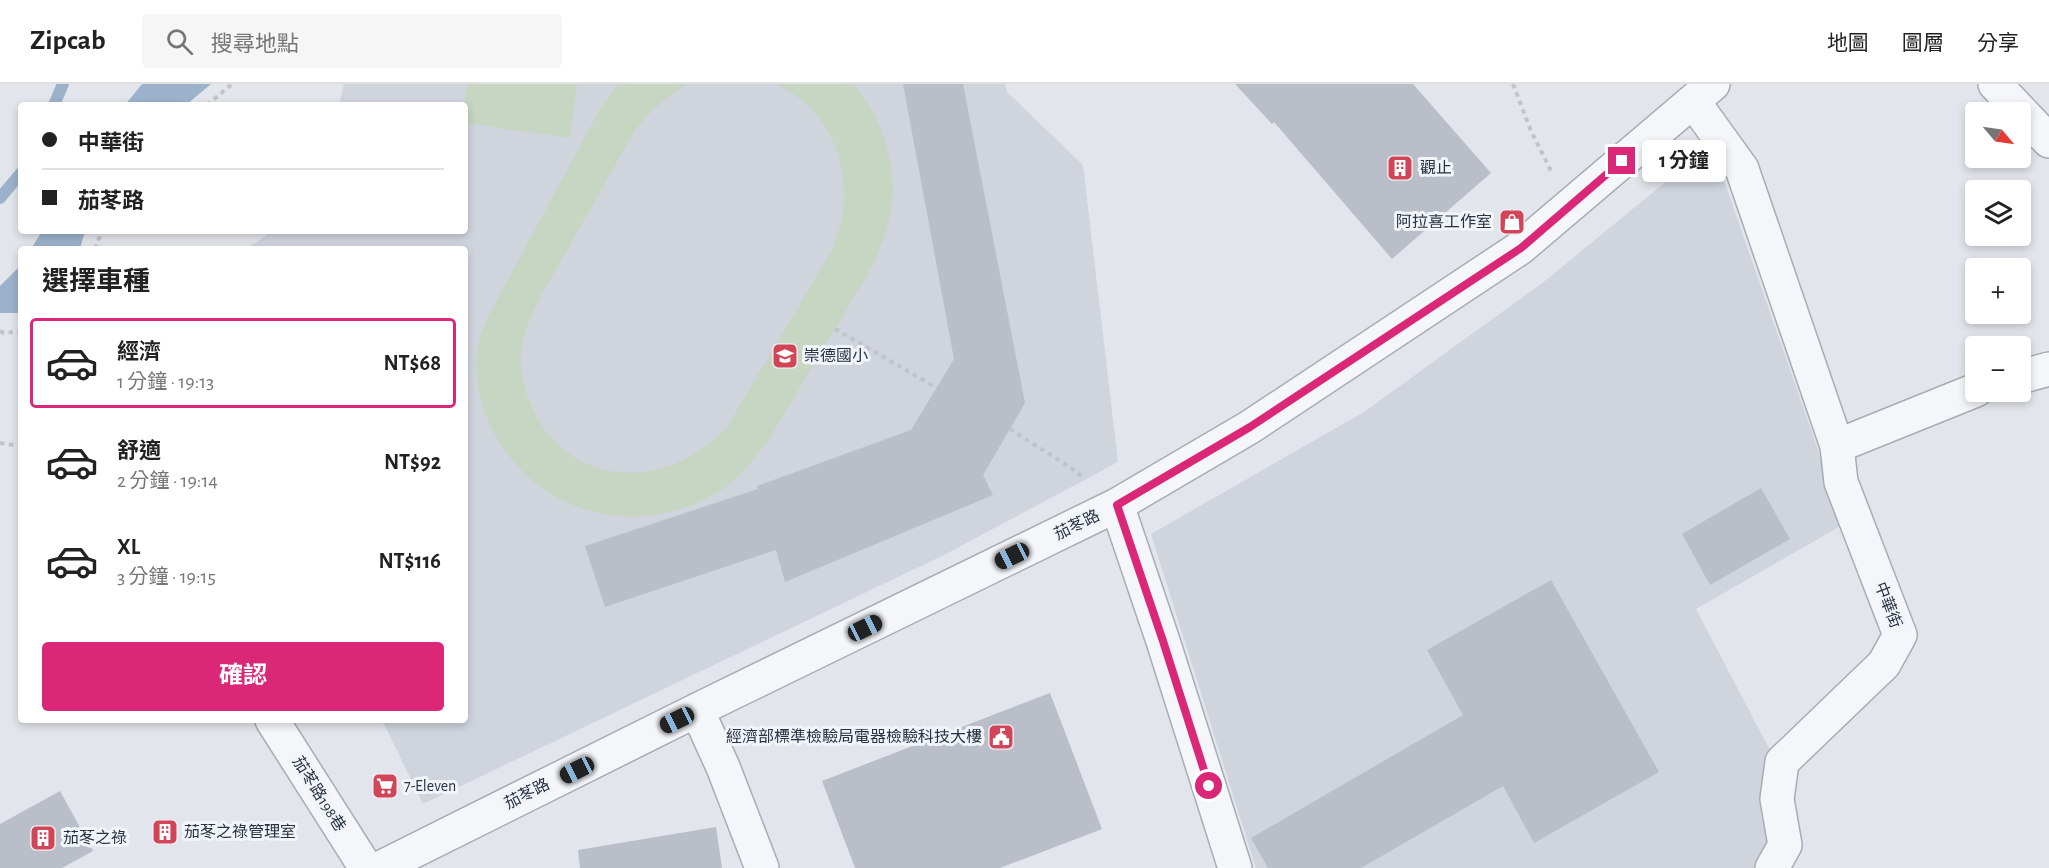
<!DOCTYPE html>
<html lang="zh-TW">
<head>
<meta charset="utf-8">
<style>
  :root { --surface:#fff; --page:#f6f6f6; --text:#222; --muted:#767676; --line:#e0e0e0; --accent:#db2777 }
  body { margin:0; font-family:"Alegreya Sans","Noto Sans TC",sans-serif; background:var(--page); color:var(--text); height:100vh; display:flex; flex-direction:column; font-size:22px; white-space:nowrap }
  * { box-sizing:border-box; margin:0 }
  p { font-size:20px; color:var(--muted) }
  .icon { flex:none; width:33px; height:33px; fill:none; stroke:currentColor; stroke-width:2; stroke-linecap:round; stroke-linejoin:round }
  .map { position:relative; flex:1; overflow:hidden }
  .drawer { position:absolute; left:18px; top:162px; width:450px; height:477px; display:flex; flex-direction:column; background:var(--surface); border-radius:6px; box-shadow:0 3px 9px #0003 }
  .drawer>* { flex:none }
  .top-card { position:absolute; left:18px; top:18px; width:450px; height:132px; border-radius:6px; box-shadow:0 3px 9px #0003; display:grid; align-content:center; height:132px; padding:0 24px; background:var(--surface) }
  .needle { width:39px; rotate:119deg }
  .tools { position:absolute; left:1965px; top:18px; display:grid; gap:12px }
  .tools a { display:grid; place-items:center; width:66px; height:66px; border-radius:6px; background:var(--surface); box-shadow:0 3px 9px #0003; font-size:30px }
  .end { position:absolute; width:27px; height:27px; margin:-14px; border:8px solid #db2777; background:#fff; box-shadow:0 0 0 3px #fff }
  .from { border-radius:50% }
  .bubble { position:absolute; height:42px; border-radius:6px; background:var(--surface); box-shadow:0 3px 9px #0003; font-size:20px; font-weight:700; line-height:42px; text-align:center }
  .car { position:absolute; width:18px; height:36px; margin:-18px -9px; border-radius:8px; box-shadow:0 0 4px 2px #0007; background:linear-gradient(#222 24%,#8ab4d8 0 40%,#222 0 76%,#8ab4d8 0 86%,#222 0) }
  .top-card b { display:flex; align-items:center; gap:21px; height:57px; font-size:22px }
  .top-card b+b { border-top:2px solid var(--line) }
  .top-card i { width:15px; height:15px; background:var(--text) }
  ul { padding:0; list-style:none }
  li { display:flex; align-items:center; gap:18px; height:90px; margin:0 12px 9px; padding:0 12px; border:3px solid transparent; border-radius:6px }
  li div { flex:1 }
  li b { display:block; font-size:22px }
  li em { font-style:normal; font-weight:700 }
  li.active { border-color:var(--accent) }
  li>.icon { width:54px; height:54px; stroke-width:1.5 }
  h2 { padding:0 24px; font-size:27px; line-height:72px }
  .button { display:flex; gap:12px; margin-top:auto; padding:12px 24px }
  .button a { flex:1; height:69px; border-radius:6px; background:var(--accent); color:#fff; font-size:24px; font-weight:700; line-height:69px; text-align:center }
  header { display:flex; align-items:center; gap:36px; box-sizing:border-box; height:84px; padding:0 30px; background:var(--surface); border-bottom:2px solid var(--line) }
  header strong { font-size:28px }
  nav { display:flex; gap:33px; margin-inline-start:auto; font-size:21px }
  .search { width:420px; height:54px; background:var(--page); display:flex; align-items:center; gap:15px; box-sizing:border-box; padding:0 21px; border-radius:6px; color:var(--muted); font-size:22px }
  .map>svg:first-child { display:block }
  .built { fill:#d0d4dd }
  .green { fill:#c7d5c3 }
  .water { fill:#9cb2cb }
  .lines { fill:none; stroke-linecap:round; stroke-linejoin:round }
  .stream { stroke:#9cb2cb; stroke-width:12 }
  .building { fill:#b9bec8 }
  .minor-casing { stroke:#a7acb5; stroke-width:36 }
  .path { stroke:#c0c3ca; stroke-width:4; stroke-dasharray:4.5 4.5; stroke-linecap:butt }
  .minor { stroke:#f5f6f9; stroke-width:33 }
  .route { stroke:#db2777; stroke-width:8 }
  .labels { text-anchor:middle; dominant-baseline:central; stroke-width:6; stroke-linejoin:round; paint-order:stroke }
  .poi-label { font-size:16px; fill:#293243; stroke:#f1f4f8; text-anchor:start }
  .street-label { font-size:16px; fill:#293243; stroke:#f1f4f8 }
</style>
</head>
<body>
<header>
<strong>Zipcab</strong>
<div class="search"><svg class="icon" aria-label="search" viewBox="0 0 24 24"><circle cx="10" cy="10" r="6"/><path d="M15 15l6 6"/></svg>搜尋地點</div>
<nav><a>地圖</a><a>圖層</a><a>分享</a></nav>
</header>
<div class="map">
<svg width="2049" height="784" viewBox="0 0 2049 784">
  <rect width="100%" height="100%" fill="#e2e5eb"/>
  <path class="built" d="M 344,0 L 1005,0 L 1007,8 L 1083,81 L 1118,378 L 944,471 L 423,720 L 382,636 L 465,636 L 465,165 L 246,165 L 273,147 L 465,147 L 465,21 L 339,21 Z
    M 1702,68 L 1722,91 L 1844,440 L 1696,525 L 1774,674 L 1776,758 L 1757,784 L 1256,784 L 1151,450 L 1364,328 L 1545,197 Z"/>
  <path class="green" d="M 467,0 L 577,0 L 570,54 L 465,39 L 464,21 Z
    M 618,0 L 690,0 C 667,11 651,26 635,46 L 537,219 C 530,235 521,253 521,271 C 520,294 527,317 539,337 C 583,409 675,401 727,343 L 833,164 C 836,153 841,143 842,132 C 851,77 827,24 776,0 L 853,0 C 883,32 898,83 891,126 C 888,146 880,164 872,183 L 769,355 C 756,372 744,390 726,403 C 648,455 550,438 499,358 C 482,330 472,293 478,261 C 480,250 486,238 491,227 L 600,25 Z"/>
  <path class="water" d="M 142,0 L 211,0 L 186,21 L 125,21 Z
    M 42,147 L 85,147 L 80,165 L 31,165 Z
    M 21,181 L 21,229 L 0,229 L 0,202 Z"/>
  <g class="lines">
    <path class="stream" d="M 54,21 L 63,0
      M 0,114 L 21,89"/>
  </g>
  <path class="building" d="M 903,0 L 963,0 L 1025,319 L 983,391 L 993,411 L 785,498 L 776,466 L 605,523 L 585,462 L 758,405 L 757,402 L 911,346 L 954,275 Z
    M 1235,0 L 1413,0 L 1491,89 L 1392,175 L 1274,38 L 1272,40 Z
    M 1761,404 L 1790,455 L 1710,501 L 1682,450 Z
    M 1551,496 L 1659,688 L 1534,759 L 1503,702 L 1361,784 L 1268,784 L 1251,754 L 1463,631 L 1427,566 Z
    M 1050,609 L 1102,745 L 1000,784 L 855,784 L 822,697 Z
    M 60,707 L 93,767 L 62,784 L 0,784 L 0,740 Z
    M 716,743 L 722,784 L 580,784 L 578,766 Z"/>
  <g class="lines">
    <g class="minor-casing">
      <path id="minor" d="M 1995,0 L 2049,57
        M 1693,17 L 1742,85 L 1837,362
        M 2020,293 L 2049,285
        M 1117,421 L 1163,557 L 1235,784
        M 697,626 L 723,683 L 762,784
        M 272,636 L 366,784
        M 380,784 L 697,626 L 1117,421 L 1250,343 L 1520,164 L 1713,0
        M 1772,784 L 1785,761 L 1777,715 L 1782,678 L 1884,580 L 1900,551 L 1841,398 L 1837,362 L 1976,306"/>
    </g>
    <path class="path" d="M 1513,0 L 1531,47 L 1551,87
      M 207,21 L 232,0
      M 95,165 L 102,147
      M 835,245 L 937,304
      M 0,247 L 4,249 L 21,247
      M 1010,345 L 1071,384 L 1084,394
      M 0,359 L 21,362"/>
    <use href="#minor" class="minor"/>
  </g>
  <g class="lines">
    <path class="route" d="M 1209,702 L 1163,557 L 1117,421 L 1250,343 L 1521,164 L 1622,77"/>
  </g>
  <defs>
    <g id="building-square" transform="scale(1.35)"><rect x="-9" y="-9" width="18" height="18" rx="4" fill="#d24457" stroke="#f1f4f8"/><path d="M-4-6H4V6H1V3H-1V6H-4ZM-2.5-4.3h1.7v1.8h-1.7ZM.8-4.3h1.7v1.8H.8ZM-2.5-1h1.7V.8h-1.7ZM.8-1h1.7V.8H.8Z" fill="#fff"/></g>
    <g id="shop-square" transform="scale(1.35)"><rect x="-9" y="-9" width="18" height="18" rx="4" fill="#d24457" stroke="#f1f4f8"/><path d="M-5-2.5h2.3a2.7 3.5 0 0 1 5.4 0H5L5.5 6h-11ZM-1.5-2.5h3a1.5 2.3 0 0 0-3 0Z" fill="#fff"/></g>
    <g id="school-square" transform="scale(1.35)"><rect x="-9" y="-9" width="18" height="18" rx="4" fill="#d24457" stroke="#f1f4f8"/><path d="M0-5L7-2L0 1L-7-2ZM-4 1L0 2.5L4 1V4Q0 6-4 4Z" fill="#fff"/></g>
    <g id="civic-square" transform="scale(1.35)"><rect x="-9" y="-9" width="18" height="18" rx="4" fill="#d24457" stroke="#f1f4f8"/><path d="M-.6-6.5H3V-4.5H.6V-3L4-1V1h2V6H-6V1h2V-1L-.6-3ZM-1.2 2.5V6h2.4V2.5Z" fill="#fff"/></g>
    <g id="supermarket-square" transform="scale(1.35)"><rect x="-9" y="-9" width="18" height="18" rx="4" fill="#d24457" stroke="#f1f4f8"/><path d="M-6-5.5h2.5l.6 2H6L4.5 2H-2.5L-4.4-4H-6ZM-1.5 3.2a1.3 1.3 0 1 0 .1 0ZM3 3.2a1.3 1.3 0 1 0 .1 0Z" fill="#fff"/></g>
  </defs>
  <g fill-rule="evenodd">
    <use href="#building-square" x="1400" y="84"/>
    <use href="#shop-square" x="1512" y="138"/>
    <use href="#school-square" x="785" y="272"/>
    <use href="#civic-square" x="1001" y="653"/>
    <use href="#supermarket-square" x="385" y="702"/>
    <use href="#building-square" x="165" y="748"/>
    <use href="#building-square" x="43" y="754"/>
  </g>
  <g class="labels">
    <g class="poi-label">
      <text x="1420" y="84">觀止</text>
      <text x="1492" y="138" text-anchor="end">阿拉喜工作室</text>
      <text x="804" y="272">崇德國小</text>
      <text x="982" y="653" text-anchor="end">經濟部標準檢驗局電器檢驗科技大樓</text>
      <text x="404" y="702">7-Eleven</text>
      <text x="184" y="748">茄苳之祿管理室</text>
      <text x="63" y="754">茄苳之祿</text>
    </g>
    <g class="street-label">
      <text transform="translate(1077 441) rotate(-26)">茄苳路</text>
      <text transform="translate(1888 521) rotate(69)">中華街</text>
      <text transform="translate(319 710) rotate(58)">茄苳路198巷</text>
      <text transform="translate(527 710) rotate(-27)">茄苳路</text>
    </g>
  </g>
</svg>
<div class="tools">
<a><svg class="needle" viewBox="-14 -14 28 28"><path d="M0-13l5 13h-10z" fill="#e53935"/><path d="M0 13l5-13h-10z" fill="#767676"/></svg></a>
<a><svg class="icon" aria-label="layers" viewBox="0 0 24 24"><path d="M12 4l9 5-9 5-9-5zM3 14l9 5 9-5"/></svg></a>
<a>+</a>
<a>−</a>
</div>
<i class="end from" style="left:1209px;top:702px"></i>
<i class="end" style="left:1622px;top:77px"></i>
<div class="bubble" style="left:1642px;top:56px;width:84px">1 分鐘</div>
<i class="car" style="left:1012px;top:472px;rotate:244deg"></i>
<i class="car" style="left:865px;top:544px;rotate:64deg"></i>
<i class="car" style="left:677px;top:636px;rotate:244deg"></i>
<i class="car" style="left:577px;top:686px;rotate:243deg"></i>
<div class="top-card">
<b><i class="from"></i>中華街</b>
<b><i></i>茄苳路</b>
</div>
<section class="drawer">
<h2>選擇車種</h2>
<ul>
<li class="active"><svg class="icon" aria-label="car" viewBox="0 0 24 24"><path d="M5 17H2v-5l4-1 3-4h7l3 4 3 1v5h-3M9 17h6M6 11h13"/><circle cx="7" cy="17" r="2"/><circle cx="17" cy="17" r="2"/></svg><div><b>經濟</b><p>1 分鐘 · 19:13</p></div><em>NT$68</em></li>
<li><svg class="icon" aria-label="car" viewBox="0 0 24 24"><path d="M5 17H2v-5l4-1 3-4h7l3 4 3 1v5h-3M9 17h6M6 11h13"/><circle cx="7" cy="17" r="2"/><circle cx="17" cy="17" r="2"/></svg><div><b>舒適</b><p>2 分鐘 · 19:14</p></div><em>NT$92</em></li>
<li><svg class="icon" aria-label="car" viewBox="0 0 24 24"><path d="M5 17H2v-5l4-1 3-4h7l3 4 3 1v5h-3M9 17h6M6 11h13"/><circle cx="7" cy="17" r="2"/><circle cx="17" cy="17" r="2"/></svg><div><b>XL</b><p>3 分鐘 · 19:15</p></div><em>NT$116</em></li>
</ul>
<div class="button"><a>確認</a></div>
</section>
</div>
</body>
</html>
